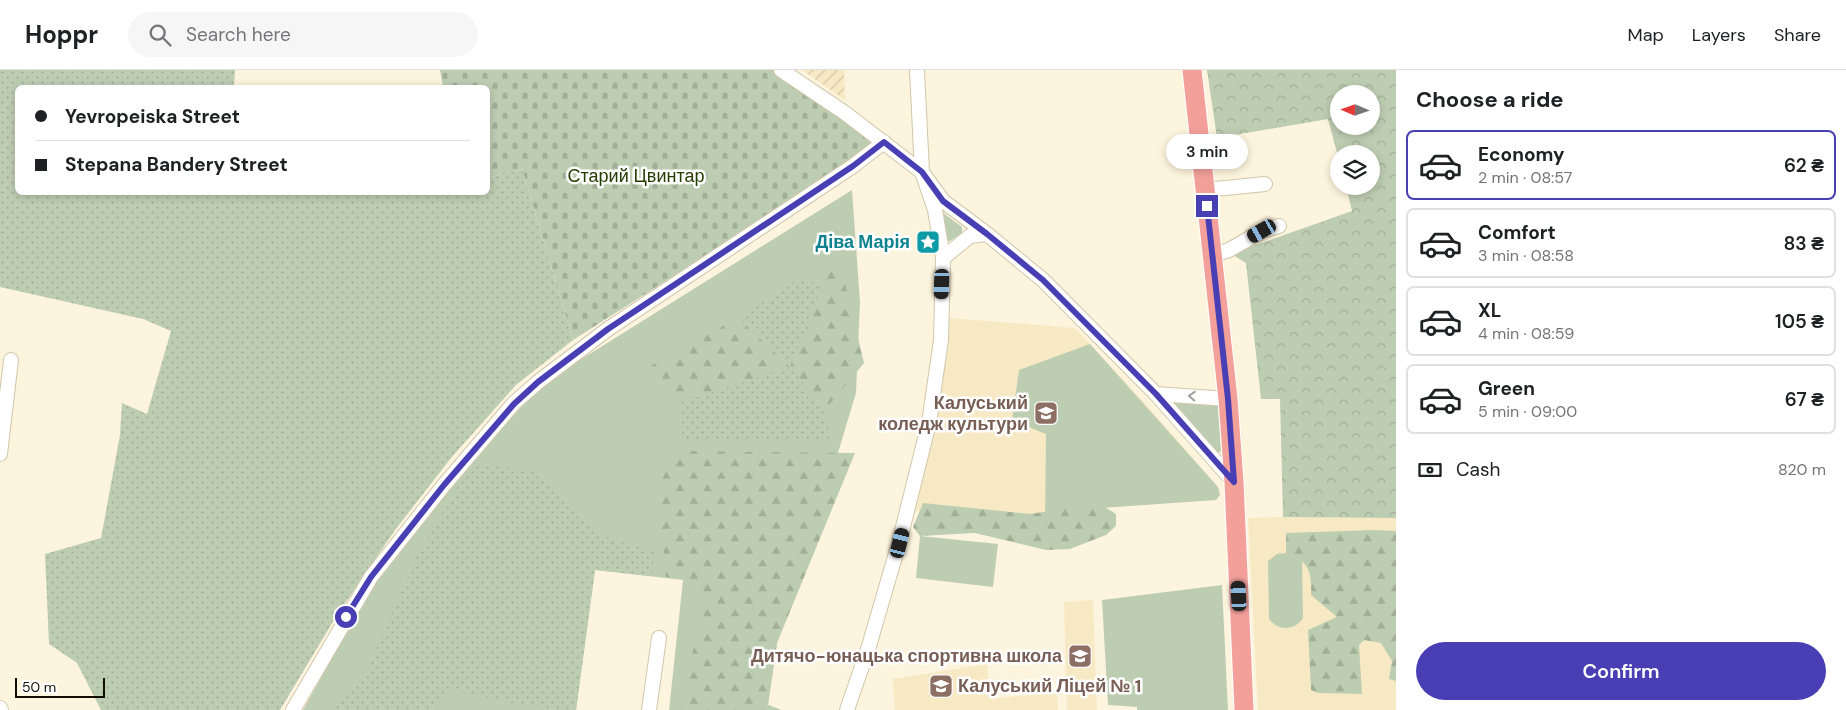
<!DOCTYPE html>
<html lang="en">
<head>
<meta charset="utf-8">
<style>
  :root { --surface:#fff; --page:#f6f6f6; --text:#202124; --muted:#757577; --line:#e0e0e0; --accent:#483fb5 }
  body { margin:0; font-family:"DM Sans",sans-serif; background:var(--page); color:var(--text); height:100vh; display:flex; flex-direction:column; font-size:19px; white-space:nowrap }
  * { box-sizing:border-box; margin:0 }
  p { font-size:16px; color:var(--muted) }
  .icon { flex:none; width:28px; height:28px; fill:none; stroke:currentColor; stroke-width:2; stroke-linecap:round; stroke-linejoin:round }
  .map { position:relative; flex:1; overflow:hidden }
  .drawer { display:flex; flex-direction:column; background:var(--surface); width:450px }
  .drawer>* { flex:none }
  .top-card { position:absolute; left:15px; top:15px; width:475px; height:110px; border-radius:8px; box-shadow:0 2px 8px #0003; display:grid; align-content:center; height:110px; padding:0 20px; background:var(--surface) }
  .needle { width:32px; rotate:272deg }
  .buttons { position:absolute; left:1330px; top:15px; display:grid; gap:10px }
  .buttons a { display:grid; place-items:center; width:50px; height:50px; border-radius:50%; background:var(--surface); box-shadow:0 2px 8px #0003; font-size:25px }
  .scale { position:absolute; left:15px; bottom:12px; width:90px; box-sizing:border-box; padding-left:5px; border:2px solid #110d04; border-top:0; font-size:14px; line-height:18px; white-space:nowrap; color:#110d04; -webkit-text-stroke:4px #fff; paint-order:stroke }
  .end { position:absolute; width:22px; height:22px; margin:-11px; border:6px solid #483fb5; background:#fff; box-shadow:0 0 0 2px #fff }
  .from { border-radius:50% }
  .bubble { position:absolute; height:35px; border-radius:18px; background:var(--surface); box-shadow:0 2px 8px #0003; font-size:16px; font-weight:600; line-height:35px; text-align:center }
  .car { position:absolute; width:15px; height:30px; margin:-15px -8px; border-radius:6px; box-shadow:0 0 4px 1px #0007; background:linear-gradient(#222 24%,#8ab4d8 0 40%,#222 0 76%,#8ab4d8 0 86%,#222 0) }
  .top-card b { display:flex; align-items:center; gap:18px; height:48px; font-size:19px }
  .top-card b+b { border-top:1px solid var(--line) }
  .top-card i { width:12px; height:12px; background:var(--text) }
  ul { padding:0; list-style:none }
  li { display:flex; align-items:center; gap:15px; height:70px; margin:0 10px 8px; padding:0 10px; border:2px solid var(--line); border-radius:8px }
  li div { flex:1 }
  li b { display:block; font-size:19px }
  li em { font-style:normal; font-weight:600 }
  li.selected { border-color:var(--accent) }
  li>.icon { width:45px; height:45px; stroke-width:1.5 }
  h2 { padding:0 20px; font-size:22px; line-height:60px }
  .pay { display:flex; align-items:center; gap:12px; height:55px; padding:0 20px; font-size:19px }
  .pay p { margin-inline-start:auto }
  .primary-button { display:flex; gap:10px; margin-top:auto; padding:10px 20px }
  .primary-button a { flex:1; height:58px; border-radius:30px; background:var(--accent); color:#fff; font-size:20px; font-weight:600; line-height:58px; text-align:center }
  header { display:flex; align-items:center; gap:30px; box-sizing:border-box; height:70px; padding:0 25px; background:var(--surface); border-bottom:1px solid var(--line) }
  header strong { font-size:24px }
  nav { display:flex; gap:28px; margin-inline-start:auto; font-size:18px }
  .search { width:350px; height:45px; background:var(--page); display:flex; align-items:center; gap:12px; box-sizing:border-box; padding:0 18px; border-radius:28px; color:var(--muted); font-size:19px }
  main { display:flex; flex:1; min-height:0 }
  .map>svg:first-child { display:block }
  .built { fill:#f8e9c5 }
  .industrial { fill:url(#industrial-furrows) }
  .grass { fill:#bdcdb2 }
  .forest { fill:url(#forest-firs) }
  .cemetery { fill:url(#cemetery-stones) }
  .park { fill:url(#park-crowns); fill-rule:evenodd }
  .garden { fill:url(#garden-dots) }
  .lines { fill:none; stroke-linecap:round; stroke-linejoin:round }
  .minor-casing { stroke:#d2c6aa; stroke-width:16 }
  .major-casing { stroke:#fff; stroke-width:21 }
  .minor { stroke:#fff; stroke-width:14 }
  .major { stroke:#f3a09a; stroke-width:19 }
  .oneway { stroke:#a09e9b }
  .route { stroke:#483fb5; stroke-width:6 }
  .labels { text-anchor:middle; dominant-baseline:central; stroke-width:5; stroke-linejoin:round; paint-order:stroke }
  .park-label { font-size:18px; fill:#233d03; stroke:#fff }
  .culture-label { font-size:18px; font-weight:bold; fill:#0d838f; stroke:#fff; text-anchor:end }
  .education-label { font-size:18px; font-weight:bold; fill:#785e54; stroke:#fff; text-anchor:end }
</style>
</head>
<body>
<header>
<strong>Hoppr</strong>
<div class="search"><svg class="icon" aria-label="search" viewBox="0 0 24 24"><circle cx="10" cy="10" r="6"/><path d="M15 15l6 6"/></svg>Search here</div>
<nav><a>Map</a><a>Layers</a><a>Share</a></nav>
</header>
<main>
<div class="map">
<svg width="1396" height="640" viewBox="0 0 1396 640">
  <defs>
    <pattern id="industrial-furrows" width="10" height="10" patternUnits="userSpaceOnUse" patternTransform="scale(1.25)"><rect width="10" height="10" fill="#f8e9c5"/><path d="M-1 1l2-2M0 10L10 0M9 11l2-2" fill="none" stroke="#d4c7a8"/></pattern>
    <pattern id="forest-firs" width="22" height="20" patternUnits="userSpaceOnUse" patternTransform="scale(1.25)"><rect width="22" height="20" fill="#bdcdb2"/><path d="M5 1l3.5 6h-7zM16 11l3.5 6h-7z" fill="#a1af97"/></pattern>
    <pattern id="cemetery-stones" width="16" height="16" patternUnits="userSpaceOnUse" patternTransform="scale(1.25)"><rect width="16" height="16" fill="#bdcdb2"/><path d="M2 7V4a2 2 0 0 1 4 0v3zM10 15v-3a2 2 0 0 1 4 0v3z" fill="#a1af97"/></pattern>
    <pattern id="park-crowns" width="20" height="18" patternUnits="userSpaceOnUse" patternTransform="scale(1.25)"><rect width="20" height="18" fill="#bdcdb2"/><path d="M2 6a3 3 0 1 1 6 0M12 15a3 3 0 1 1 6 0" fill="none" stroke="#a1af97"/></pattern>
    <pattern id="garden-dots" width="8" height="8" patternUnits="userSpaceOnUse" patternTransform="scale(1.25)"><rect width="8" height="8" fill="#bdcdb2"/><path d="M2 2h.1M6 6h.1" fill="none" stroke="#a1af97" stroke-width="1.8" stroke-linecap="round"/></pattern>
  </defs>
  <rect width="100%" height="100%" fill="#fdf4dd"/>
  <path class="built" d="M 950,248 L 1075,258 L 1143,331 L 1218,417 L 1220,425 L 1216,430 L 1072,440 L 1045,451 L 915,441 L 936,354 L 948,273 Z
    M 1283,447 L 1396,448 L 1396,640 L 1258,640 L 1248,448 Z
    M 1093,530 L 1097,640 L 1067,640 L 1064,532 Z
    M 987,594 L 990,629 L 1057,622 L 1058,640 L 895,640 L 893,609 Z"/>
  <path class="industrial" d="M 802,0 L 844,0 L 845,30 Z"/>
  <path class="grass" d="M 852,120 L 860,232 L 856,323 L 809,479 L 777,573 L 768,635 L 781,640 L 669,640 L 683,510 L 595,500 L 576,640 L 303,640 L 373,515 L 472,391 L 528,330 L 564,300 Z
    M 942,142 L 962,157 L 962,163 L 950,171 L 946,171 Z
    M 1090,274 L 1218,417 L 1220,425 L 1216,430 L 1072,440 L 1045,451 L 1046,364 L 1012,350 L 1019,300 Z
    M 1213,331 L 1218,336 L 1221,381 L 1217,383 L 1171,332 Z
    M 920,466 L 998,474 L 993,517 L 916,508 Z
    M 1286,483 L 1299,487 L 1302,491 L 1303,548 C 1295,561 1278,561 1269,549 L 1268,491 L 1277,484 Z
    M 1222,515 L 1228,640 L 1137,640 L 1137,637 L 1108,635 L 1102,530 Z"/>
  <path class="forest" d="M 837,180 L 864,293 L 825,340 L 790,297 L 682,332 L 647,298 L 738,248 L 790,296 Z
    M 675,381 L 855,383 L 777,573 L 768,635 L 781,640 L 680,640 L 705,526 L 684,509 L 666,507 L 658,419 Z
    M 923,433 L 1030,444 L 1098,433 L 1116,444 L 1116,456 L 1106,465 L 1070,479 L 1046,480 L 975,463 L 920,466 L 913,457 Z
    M 1374,460 L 1396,461 L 1396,611 L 1389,609 L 1392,591 L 1381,573 L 1364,570 L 1359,575 L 1362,624 L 1318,623 L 1311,620 L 1308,560 L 1337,547 L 1311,525 C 1312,502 1309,491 1286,483 L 1286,463 Z"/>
  <path class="cemetery" d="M 440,0 L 779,0 L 884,72 L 573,270 L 522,99 L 488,108 L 488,18 L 443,17 Z"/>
  <path class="park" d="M 1207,0 L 1396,0 L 1396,448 L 1283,447 L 1280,329 L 1261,329 L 1246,193 L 1225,180 L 1250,177 L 1352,141 L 1346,116 L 1371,116 L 1371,84 L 1339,84 L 1339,90 L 1328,49 L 1217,68 ZM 1339,24 L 1371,24 L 1371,56 L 1339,56 Z"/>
  <path class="garden" d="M 0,0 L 235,0 L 234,17 L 18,18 L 18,122 L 488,122 L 488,108 L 522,99 L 573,270 L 516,315 L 451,388 L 395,460 L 337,545 L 280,640 L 101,640 L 77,593 L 49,574 L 45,484 L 101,468 L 120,365 L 122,333 L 147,344 L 171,261 L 143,249 L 0,217 Z
    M 798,209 L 823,215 L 790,297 L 825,340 L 831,372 L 682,371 L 682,332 L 790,297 L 738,248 Z
    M 472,391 L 538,403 L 597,464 L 654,482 L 652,506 L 595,500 L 576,640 C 534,640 488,628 447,618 L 436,640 L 327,640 L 368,598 L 417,486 Z"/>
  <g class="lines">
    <g class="minor-casing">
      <path id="minor" d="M 781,0 L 845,43 L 922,102 L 943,131 L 987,164 L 1043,210 L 1156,324 L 1234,412
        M 1205,120 L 1265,114
        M 1212,185 L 1229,180 L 1262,161 L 1279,156
        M 943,188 L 970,166 L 987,164
        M 1156,324 L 1228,329
        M 0,384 L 11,290
        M 0,638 L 1,640
        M 293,640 L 371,507 L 444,415 L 514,333 L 538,312 L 608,259 L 853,96 L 884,72
        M 649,640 L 659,568
        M 847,640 L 869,576 L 899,473 L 929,353 L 941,270 L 943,188 L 935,140 L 922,102 L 917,0"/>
    </g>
    <g class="major-casing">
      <path id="major" d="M 1192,0 L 1228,329 L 1234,412 L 1244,640"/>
    </g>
    <use href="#minor" class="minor"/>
    <use href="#major" class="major"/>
  </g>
  <defs><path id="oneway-chevron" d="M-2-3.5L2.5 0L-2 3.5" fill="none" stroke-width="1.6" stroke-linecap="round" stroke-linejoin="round" transform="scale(1.25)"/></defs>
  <use class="oneway" href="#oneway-chevron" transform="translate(1192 326) rotate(-176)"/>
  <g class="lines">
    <path class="route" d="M 346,547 L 371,507 L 444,415 L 514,334 L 538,312 L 608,259 L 853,96 L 884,72 L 922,102 L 943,131 L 987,164 L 1043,210 L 1156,324 L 1234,412 L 1228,329 L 1207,136"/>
  </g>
  <defs>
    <g id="sight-square" transform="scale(1.25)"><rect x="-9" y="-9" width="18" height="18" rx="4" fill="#0f9aa8" stroke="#fff"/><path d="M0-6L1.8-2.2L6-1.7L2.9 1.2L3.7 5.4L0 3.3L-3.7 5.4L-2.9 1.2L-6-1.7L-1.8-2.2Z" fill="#fff"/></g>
    <g id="university-square" transform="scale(1.25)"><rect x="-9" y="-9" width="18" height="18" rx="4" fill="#8d6e63" stroke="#fff"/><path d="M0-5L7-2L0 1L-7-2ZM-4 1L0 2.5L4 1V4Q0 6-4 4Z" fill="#fff"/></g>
    <g id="school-square" transform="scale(1.25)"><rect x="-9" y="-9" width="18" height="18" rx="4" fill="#8d6e63" stroke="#fff"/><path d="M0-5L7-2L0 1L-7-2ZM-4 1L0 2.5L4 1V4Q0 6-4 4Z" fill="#fff"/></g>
  </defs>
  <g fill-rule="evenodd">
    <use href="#sight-square" x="928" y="172"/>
    <use href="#university-square" x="1046" y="343"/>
    <use href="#school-square" x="1080" y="586"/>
    <use href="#school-square" x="941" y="616"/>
  </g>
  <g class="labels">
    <g class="park-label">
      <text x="636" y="106">Старий Цвинтар</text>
    </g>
    <g class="culture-label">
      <text x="910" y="172">Діва Марія</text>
    </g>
    <g class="education-label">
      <text x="1028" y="333">Калуський<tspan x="1028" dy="21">коледж культури</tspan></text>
      <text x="1062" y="586">Дитячо-юнацька спортивна школа</text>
      <text x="958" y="616" text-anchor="start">Калуський Ліцей № 1</text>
    </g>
  </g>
</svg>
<div class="buttons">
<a><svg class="needle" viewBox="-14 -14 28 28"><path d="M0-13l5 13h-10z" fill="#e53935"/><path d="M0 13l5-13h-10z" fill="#757577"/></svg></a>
<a><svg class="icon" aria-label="layers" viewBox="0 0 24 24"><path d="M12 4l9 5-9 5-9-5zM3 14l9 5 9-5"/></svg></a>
</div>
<div class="scale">50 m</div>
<i class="end from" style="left:346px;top:547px"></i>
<i class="end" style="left:1207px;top:136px"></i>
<div class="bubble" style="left:1166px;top:64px;width:82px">3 min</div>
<i class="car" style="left:1262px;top:161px;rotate:240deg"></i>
<i class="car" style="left:942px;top:214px;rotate:182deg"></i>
<i class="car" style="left:900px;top:473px;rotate:14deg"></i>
<i class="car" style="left:1239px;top:526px;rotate:357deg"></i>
<div class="top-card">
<b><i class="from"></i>Yevropeiska Street</b>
<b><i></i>Stepana Bandery Street</b>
</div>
</div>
<section class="drawer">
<h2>Choose a ride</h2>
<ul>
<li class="selected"><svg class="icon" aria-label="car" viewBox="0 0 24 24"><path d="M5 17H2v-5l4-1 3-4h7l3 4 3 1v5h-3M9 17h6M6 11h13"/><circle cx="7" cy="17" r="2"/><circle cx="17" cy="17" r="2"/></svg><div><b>Economy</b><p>2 min · 08:57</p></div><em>62 ₴</em></li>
<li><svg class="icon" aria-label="car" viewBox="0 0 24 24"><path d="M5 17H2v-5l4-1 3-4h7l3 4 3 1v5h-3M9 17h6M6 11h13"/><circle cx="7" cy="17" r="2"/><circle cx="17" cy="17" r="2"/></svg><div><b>Comfort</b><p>3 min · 08:58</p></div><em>83 ₴</em></li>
<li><svg class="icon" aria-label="car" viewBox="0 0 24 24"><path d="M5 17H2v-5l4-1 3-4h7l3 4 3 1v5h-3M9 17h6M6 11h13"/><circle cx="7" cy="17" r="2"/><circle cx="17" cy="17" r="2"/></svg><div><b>XL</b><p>4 min · 08:59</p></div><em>105 ₴</em></li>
<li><svg class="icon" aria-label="car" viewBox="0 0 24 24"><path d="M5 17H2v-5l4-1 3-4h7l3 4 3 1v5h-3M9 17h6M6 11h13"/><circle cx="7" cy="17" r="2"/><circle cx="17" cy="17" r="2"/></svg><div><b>Green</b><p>5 min · 09:00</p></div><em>67 ₴</em></li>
</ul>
<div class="pay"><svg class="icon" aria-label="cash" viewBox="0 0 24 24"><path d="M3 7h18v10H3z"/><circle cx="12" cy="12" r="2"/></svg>Cash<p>820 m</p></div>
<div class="primary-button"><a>Confirm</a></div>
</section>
</main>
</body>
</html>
